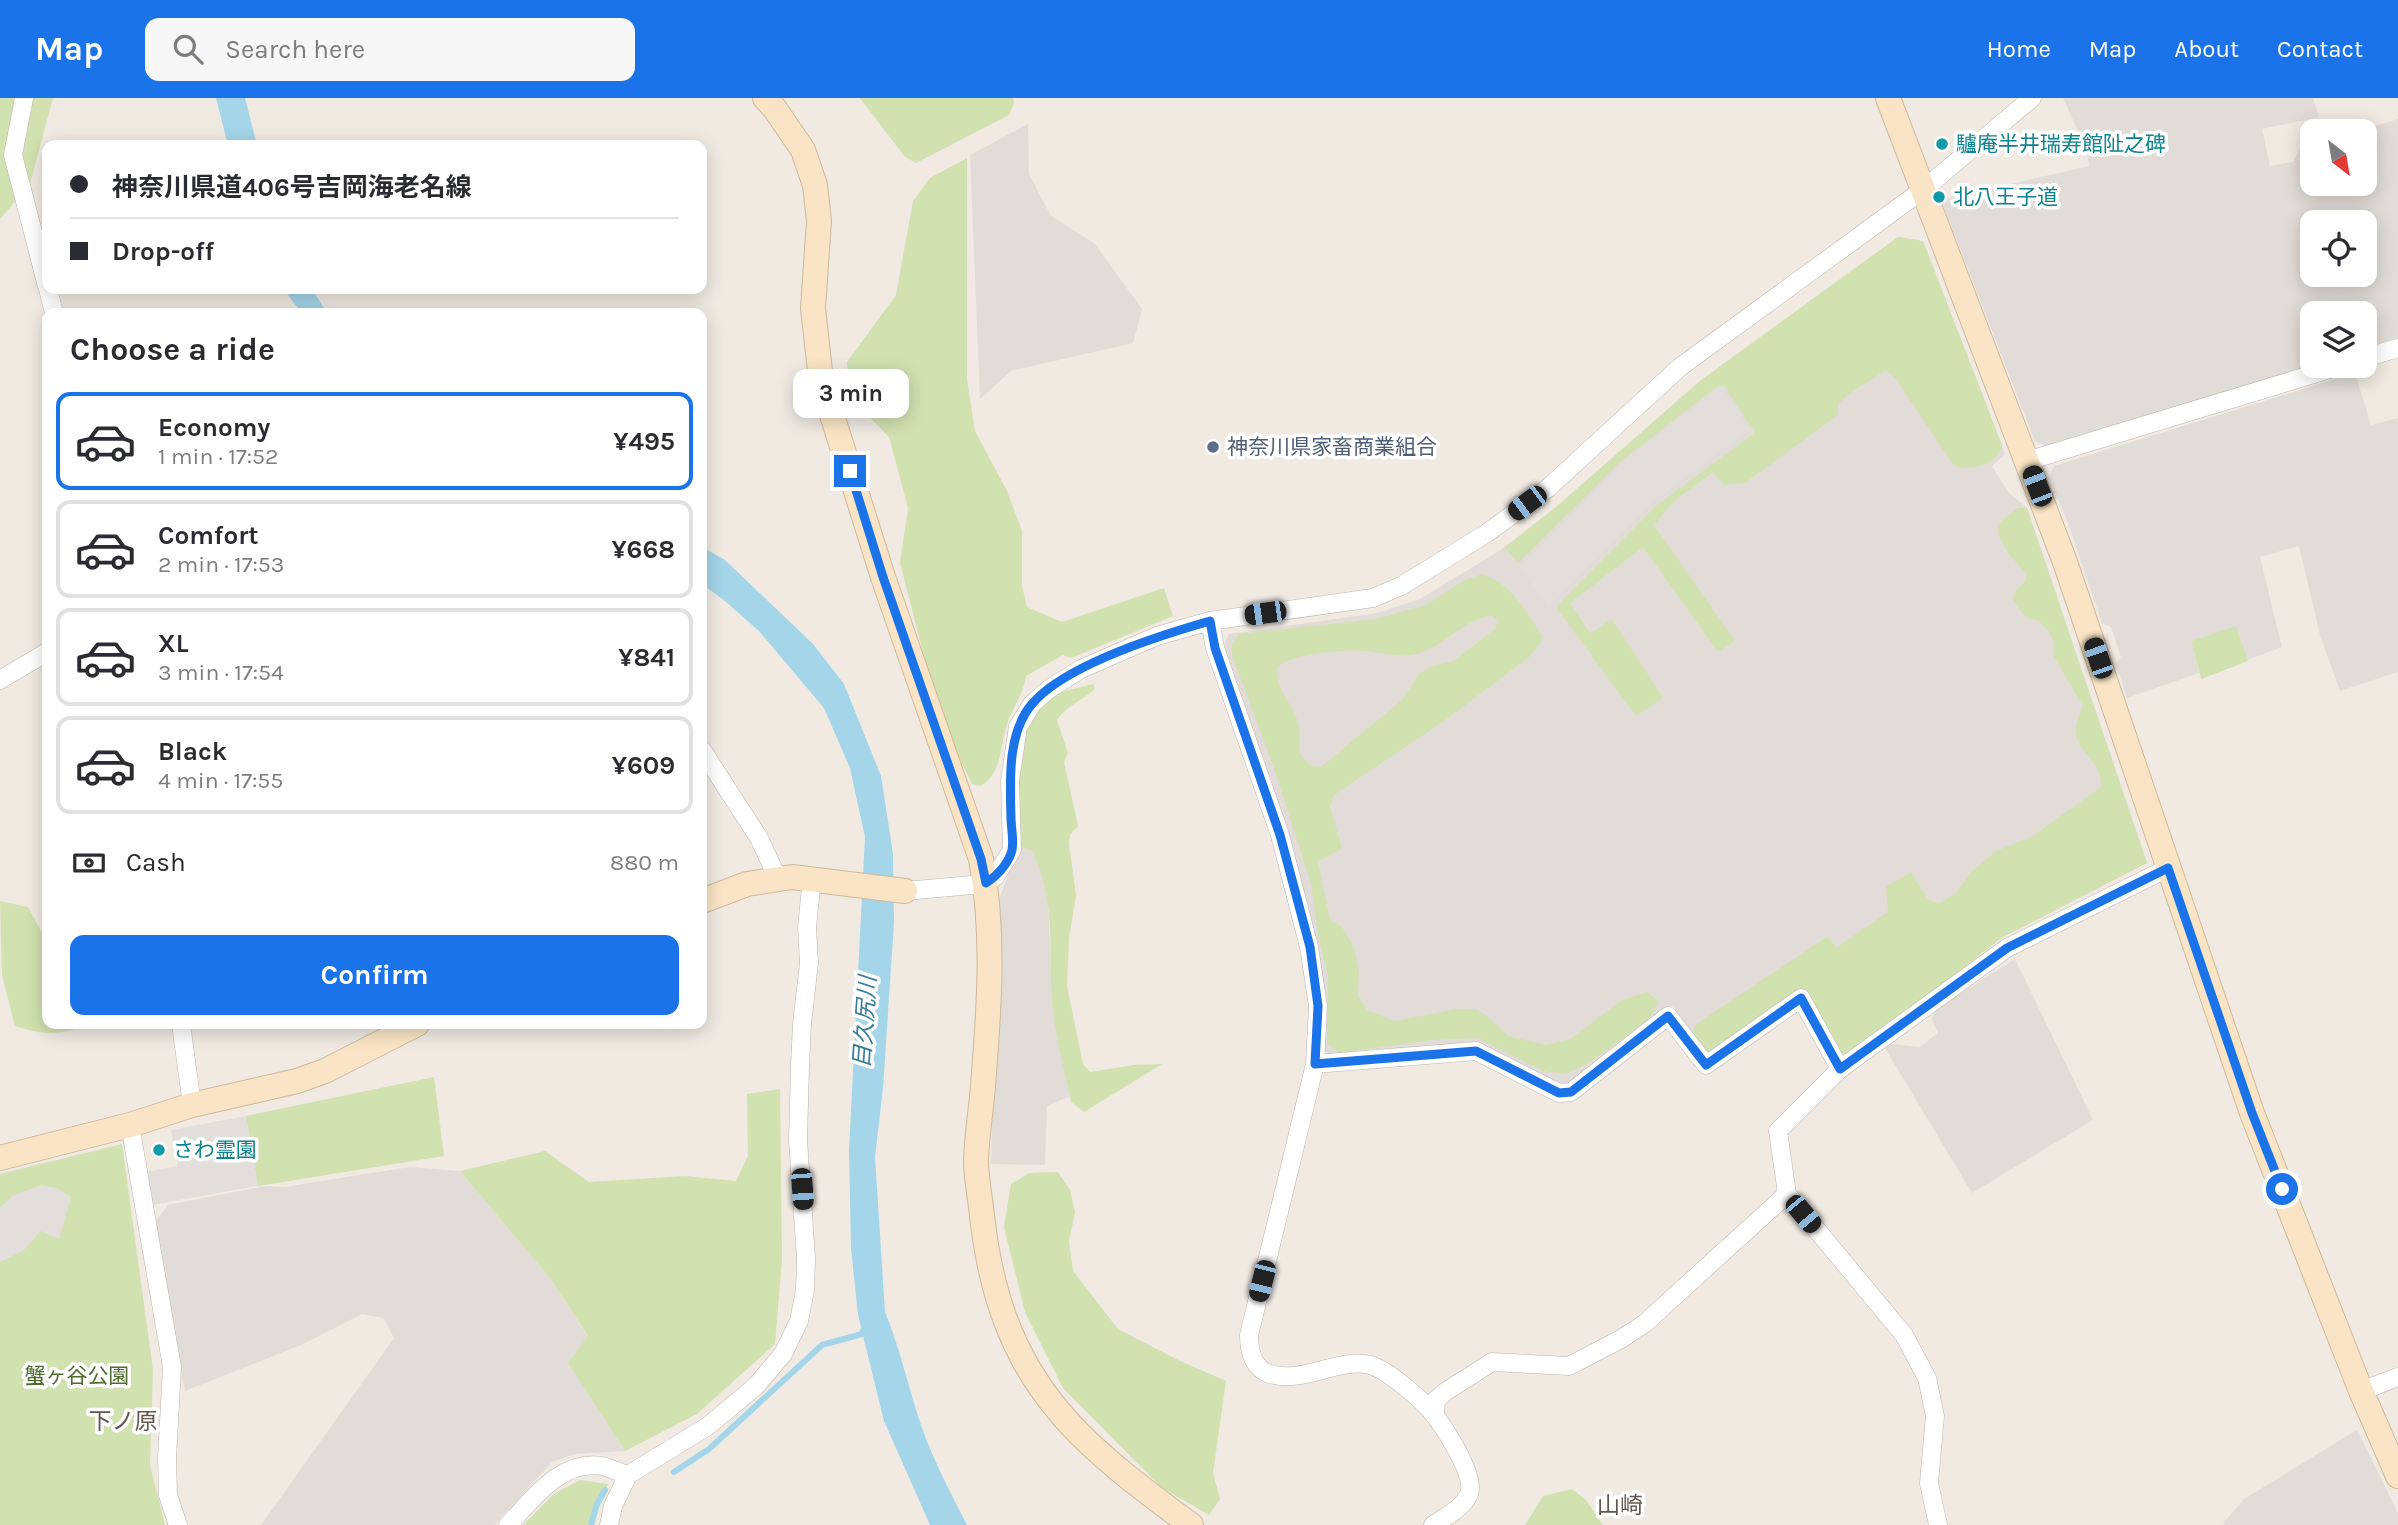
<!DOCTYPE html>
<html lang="en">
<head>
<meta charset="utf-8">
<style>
  :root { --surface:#fff; --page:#f7f7f7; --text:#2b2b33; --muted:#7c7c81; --line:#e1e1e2; --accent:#1a73e8 }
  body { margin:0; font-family:Karla,"Noto Sans JP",sans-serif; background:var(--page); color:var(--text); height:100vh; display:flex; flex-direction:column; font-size:26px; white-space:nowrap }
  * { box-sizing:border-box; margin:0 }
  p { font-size:23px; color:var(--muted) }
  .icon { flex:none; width:38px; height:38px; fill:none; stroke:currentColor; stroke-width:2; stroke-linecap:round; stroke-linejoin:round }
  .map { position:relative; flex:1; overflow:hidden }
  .side { position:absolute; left:42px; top:210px; width:665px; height:721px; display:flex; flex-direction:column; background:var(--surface); border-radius:14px; box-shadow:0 4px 18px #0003 }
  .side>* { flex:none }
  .banner { position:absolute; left:42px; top:42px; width:665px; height:154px; border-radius:14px; box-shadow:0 4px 18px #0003; display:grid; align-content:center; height:154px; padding:0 28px; background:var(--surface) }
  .needle { width:46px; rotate:149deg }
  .tools { position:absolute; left:2300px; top:21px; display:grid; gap:14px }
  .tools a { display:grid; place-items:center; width:77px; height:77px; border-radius:14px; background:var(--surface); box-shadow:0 4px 18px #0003; font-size:35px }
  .end { position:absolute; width:32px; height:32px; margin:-16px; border:9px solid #1a73e8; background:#fff; box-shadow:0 0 0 4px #fff }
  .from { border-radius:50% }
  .bubble { position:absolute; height:49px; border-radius:14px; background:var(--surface); box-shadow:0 4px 18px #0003; font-size:23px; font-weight:700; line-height:49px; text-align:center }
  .car { position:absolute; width:21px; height:42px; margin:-21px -10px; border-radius:9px; box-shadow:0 0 5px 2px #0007; background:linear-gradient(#222 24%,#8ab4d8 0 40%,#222 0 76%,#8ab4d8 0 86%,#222 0) }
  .banner b { display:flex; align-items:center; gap:24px; height:66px; font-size:26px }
  .banner b+b { border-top:2px solid var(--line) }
  .banner i { width:18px; height:18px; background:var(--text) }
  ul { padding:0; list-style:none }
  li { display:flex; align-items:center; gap:21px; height:98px; margin:0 14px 10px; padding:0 14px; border:4px solid var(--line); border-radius:14px }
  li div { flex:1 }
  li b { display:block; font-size:26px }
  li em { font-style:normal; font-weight:700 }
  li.current { border-color:var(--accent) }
  li>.icon { width:63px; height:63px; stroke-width:1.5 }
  h2 { padding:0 28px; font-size:32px; line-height:84px }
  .pay { display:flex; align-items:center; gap:18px; height:77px; padding:0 28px; font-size:26px }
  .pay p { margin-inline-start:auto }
  .action { display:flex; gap:14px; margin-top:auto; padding:14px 28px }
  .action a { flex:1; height:80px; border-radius:14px; background:var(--accent); color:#fff; font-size:28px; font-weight:700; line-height:80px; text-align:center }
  header { display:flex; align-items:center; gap:42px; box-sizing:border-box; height:98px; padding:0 35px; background:var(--accent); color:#fff }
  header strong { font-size:33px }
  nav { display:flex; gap:38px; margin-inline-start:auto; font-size:24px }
  .search { width:490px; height:63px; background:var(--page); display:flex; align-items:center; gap:18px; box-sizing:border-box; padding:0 24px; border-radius:14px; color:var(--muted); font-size:26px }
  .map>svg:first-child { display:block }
  .industrial { fill:#e2dcd8; fill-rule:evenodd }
  .green { fill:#d1e1b0; fill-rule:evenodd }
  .parking { fill:#e1dedc }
  .water { fill:#a4d5e8 }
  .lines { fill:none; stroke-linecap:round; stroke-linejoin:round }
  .stream { stroke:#a4d5e8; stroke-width:6 }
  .street-casing { stroke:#bdb4aa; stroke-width:19 }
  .secondary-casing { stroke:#ceb99a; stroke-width:26 }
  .street { stroke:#fff; stroke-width:18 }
  .secondary { stroke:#f9e5c5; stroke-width:24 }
  .route { stroke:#1a73e8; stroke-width:9 }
  .culture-dot { fill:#0f9aa8; stroke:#fff; stroke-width:2.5 }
  .service-dot { fill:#5c6f8a; stroke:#fff; stroke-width:2.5 }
  .labels { text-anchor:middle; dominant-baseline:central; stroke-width:7; stroke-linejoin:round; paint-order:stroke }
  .culture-label { font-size:21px; fill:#0d838f; stroke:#fff; text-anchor:start }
  .service-label { font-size:21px; fill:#4e5e75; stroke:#fff; text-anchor:start }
  .park-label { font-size:21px; fill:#4e6c2e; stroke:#fff }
  .water-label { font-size:23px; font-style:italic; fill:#377d9a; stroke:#fff }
  .neighbourhood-label { font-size:23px; fill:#63574d; stroke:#fff }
</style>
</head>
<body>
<header>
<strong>Map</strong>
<div class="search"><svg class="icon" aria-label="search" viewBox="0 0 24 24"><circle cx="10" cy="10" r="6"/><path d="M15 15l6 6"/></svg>Search here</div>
<nav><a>Home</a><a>Map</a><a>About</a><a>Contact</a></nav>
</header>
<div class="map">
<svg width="2398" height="1427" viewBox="0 0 2398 1427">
  <rect width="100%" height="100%" fill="#f0eae3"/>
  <path class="industrial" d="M 2063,0 L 2313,0 L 2319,19 L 2262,31 L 2270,68 L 2293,64 L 2300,51 L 2312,47 L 2312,86 L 2364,86 L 2364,33 L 2358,33 L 2398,21 L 2398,243 L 2364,253 L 2364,215 L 2312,215 L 2312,268 L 2045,348 L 2035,343 L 1941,102 L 2089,68 L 2086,51 ZM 2312,124 L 2364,124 L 2364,177 L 2312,177 Z
    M 1028,26 L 1029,76 L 1051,118 L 1094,145 L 1142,211 L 1133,245 L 1011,273 L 980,301 L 970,57 Z
    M 1898,139 L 1923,143 L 2005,356 L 1992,368 L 2009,395 L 2027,410 L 2147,765 L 2001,840 L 1852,959 L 1840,954 L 1806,891 L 1713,956 L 1706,954 L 1673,908 L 1567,987 L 1554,988 L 1477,946 L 1337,961 L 1322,951 L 1324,906 L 1223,549 L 1229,536 L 1377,515 L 1420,501 L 1499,453 L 1555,410 L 1700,283 Z
    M 2355,275 L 2371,327 L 2398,320 L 2398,574 L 2340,593 L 2320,537 L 2299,448 L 2260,459 L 2282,549 L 2247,562 L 2236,529 L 2191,543 L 2199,575 L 2127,600 L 2116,566 L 2121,559 L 2111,529 L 2102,525 L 2068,425 L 2049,379 L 2054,368 Z
    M 1019,749 L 1031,752 L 1039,766 L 1048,797 L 1052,905 L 1073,997 L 1047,1008 L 1045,1067 L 991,1066 L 997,806 Z
    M 2015,861 L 2093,1022 L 1972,1095 L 1885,950 L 1891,946 L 1920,949 L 1938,935 L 1932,921 L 1936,911 Z
    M 410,1069 L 460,1073 L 550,1180 L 588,1239 L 568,1265 L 625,1353 L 575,1356 L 552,1364 L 494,1427 L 261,1427 L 394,1240 L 383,1220 L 362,1216 L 301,1247 L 185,1293 L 151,1129 L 168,1107 L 265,1088 L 284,1089 Z
    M 2357,1332 L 2398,1415 L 2398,1427 L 2222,1427 L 2244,1401 Z"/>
  <path class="green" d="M 0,0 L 53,0 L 30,86 L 0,121 Z
    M 860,0 L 1013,0 L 1014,5 L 1009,17 L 916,65 L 905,59 Z
    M 967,60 L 967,282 L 975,333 L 1007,393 L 1022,433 L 1022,488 L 1027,509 L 1062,524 L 1164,490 L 1173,518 L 1071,560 L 1063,557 L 1026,578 C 1023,595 1017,603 1010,618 C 999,641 1005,673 981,688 L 972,686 L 941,624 L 900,465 L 908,410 L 889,339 L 849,298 L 847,264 L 896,197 L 913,103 L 930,80 Z
    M 1898,139 L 1923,143 L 2002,347 C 1998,366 1972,374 1954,368 L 1896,281 L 1886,272 L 1849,296 L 1838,306 L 1838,317 L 1745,385 L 1724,387 L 1713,374 L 1675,402 L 1654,427 L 1735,543 L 1718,554 L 1643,449 L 1570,505 L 1590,535 L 1612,521 L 1663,600 L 1636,618 L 1556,509 L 1657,407 L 1753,336 L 1754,333 L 1724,288 L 1719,287 L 1620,364 L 1524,459 L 1518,464 L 1504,450 L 1555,410 L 1700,283 Z
    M 2018,410 L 2027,410 L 2147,765 L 2001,840 L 1852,959 L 1840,954 L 1806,891 L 1713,956 L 1706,954 L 1693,936 L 1695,927 L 1825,840 L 1830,841 L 1836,850 L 1888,814 L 1886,789 L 1911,774 L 1929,803 L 1940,805 L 1957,794 L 1971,774 L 1996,753 L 2031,739 L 2101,689 C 2102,653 2060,655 2083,608 L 2053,557 L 2054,544 L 2048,532 L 2037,522 L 2026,520 L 2013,502 L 2015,493 L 2026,483 L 2026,476 C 2017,464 1989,439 2001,424 C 2005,419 2013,414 2018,410 Z
    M 1482,476 C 1510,484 1528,515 1542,538 L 1540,546 L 1529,559 L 1444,623 L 1334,697 L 1330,708 L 1342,751 L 1318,763 L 1330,822 L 1341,828 L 1354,849 L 1359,874 L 1358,898 L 1368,913 L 1395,923 L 1456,911 L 1476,911 L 1487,918 L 1508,938 L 1546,947 L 1570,941 L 1622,902 L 1647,894 L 1655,900 L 1658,905 L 1648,922 L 1589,965 L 1565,976 L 1543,973 L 1478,940 L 1433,942 L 1339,955 L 1327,945 L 1328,878 L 1319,843 L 1311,786 L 1275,673 L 1232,557 L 1232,546 L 1239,536 L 1376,521 L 1426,507 L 1463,483 ZM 1492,518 L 1497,522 L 1496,530 L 1454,563 L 1432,568 L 1420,575 L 1402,602 L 1321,669 C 1313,668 1308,668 1303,660 C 1296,651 1301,639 1299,628 C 1295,607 1273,590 1278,568 C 1296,555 1345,551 1367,553 C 1383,555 1400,560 1416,556 C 1443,551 1464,519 1492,518 Z
    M 2236,528 L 2248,563 L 2201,581 L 2191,543 Z
    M 1093,586 L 1095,591 C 1083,602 1066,608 1057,622 L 1068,655 L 1064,664 L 1078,728 L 1070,737 L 1069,745 L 1076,798 L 1069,840 L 1067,888 L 1083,966 L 1090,974 L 1134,967 L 1162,966 L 1084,1014 L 1071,1004 C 1065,971 1054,936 1052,902 C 1048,849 1057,801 1031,752 L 1019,749 C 1018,708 1008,623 1050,599 C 1062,592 1080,590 1093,586 Z
    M 0,803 L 28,809 L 47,844 L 47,926 L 90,926 C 59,937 46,938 15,928 L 2,877 Z
    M 434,979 L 444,1058 L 258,1088 L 246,1018 Z
    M 780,991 L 782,1161 L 775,1246 L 697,1316 L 625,1353 L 568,1265 L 588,1238 L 550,1180 L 460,1073 L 545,1053 L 589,1084 L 685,1078 L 736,1083 L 748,1058 L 747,996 Z
    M 122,1046 L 153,1272 L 150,1367 L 165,1427 L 0,1427 L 0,1076 Z
    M 1058,1074 L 1070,1092 L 1075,1114 L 1069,1144 L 1073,1173 L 1118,1231 L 1178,1262 L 1226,1283 L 1213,1375 L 1220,1401 L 1209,1417 L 1161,1389 L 1063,1290 L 1025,1214 L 1004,1129 L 1011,1086 L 1029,1075 Z
    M 580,1382 L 608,1386 L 589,1427 L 523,1427 L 554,1396 Z
    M 1572,1391 L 1586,1402 L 1603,1427 L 1525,1427 L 1543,1398 Z"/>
  <path class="parking" d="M 1721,289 L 1750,332 L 1654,403 L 1549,509 L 1519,469 L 1621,366 Z
    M 246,1018 L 258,1088 L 151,1107 L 146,1074 L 178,1068 L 171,1032 Z
    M 41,1087 L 57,1090 L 71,1099 L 59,1141 L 41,1133 L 23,1153 L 0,1164 L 0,1110 L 12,1098 Z"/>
  <path class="water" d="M 216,0 L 245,0 L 257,47 L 228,47 Z
    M 284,191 L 312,191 L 327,215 L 301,215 Z
    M 702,449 L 725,462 L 813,546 L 844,586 L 881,678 L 893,756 L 894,824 L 883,990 L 875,1059 L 885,1214 C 899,1248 907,1283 918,1318 C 930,1356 949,1392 967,1427 L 930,1427 L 884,1323 L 858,1217 L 851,1150 L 849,1052 L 865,739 L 850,670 L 824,610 L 760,534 L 725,503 L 702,486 Z"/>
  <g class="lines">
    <path class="stream" d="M 674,1374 L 709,1351 L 822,1247 L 862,1236 L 864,1230
      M 591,1427 L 597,1406 L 605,1392"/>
    <g class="street-casing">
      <path id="street" d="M 24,0 L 13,57 L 47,188
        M 48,191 L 54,215
        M 2364,260 L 2398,250
        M 2027,363 L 2340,268
        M 1210,523 L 1215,550 L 1280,737 L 1309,849 L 1318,908 L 1315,966 L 1249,1237 C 1249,1252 1253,1271 1270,1276 C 1303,1286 1340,1259 1370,1267 C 1388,1272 1425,1304 1436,1319 C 1447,1334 1476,1379 1469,1396 C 1463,1410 1445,1419 1433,1427
        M 0,582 L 47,554
        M 702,652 L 759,740 L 778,781
        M 905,793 L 972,787 L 986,785 L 995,779 L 1012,752 L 1010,682 L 1018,629 L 1032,606 L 1049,591 L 1081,571 L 1157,538 L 1210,523 L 1373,500 L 1401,488 L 1487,435 L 1548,390 L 1680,269 L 1924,91 L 2032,0
        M 181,926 L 192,1007
        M 1315,966 L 1476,953 L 1559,995 L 1571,994 L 1668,918 L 1706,967 L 1801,900 L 1840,971
        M 130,1027 L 172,1269 L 167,1360 L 168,1397 L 178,1427
        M 2361,1293 L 2398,1279
        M 1435,1317 L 1436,1302 L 1445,1294 L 1492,1264 L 1569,1268 L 1621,1241 L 1644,1226 L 1787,1096
        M 508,1427 C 533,1401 561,1361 602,1368 C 611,1370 620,1375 628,1377
        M 609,1427 L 613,1408 L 628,1377 L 708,1328 L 756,1288 L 783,1256 L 799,1223 L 805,1192 L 806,1161 L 798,1042 L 800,968 L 802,926 L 809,865 L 807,829 L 812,780
        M 1938,1427 L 1929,1385 L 1935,1318 L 1927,1280 L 1904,1237 L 1787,1096 L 1778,1033 L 1840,971 L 2007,850 L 2168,770"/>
    </g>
    <g class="secondary-casing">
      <path id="secondary" d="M 765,0 L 775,11 L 803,52 L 815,87 L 819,123 L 813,210 L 821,282 L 883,479 L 981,761 C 995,836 989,912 983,988 C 981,1014 976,1041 976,1067 C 977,1081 979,1095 981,1109 C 989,1188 1009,1256 1062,1317 C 1096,1357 1149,1396 1191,1427
        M 1888,0 L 2065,464 L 2252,1015 L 2361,1293 L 2398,1378
        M 702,803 L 747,786 L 792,779 L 905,793
        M 0,1060 L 130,1027 L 192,1007 L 297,983 L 325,973 L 417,926"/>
    </g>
    <use href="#street" class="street"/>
    <use href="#secondary" class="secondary"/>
  </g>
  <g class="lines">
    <path class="route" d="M 850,373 L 883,479 L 981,761 L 986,785 C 997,778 1009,765 1012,752 C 1014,742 1011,729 1011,720 C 1010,684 1007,635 1032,606 C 1065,567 1161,537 1210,523 L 1215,550 L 1280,737 L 1310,849 L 1318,908 L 1315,966 L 1476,953 L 1559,995 L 1571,994 L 1668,918 L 1706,967 L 1801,900 L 1840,971 L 2007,850 L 2168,770 L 2252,1015 L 2282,1091"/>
  </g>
  <g class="culture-dot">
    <circle cx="1942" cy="46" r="7"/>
    <circle cx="1939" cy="99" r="7"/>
    <circle cx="159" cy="1052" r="7"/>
  </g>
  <circle class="service-dot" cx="1213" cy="349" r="7"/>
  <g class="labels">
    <g class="culture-label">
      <text x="1956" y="46">驢庵半井瑞寿館阯之碑</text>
      <text x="1953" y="99">北八王子道</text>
      <text x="173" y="1052">さわ霊園</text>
    </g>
    <g class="service-label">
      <text x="1227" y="349">神奈川県家畜商業組合</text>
    </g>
    <g class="park-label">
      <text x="77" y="1278">蟹ヶ谷公園</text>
    </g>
    <g class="water-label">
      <text transform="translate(865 924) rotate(-86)">目久尻川</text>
    </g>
    <g class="neighbourhood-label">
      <text x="123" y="1323">下ノ原</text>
      <text x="1620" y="1407">山崎</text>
    </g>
  </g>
</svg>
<div class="tools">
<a><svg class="needle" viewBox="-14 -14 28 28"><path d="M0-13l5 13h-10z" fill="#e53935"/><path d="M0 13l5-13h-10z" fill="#7c7c81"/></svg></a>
<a><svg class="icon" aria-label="locate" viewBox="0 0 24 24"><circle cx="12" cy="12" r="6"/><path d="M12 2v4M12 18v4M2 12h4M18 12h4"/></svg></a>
<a><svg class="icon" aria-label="layers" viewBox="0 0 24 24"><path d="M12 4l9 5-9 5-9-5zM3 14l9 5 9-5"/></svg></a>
</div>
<i class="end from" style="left:2282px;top:1091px"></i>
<i class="end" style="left:850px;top:373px"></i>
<div class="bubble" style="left:793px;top:271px;width:116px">3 min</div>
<i class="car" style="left:2037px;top:388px;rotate:339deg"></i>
<i class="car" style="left:1527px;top:405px;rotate:233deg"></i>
<i class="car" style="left:1265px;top:515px;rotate:262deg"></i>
<i class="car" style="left:2098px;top:560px;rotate:341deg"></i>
<i class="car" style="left:802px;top:1091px;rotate:176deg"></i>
<i class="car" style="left:1803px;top:1116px;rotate:140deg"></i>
<i class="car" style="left:1262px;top:1183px;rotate:194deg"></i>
<div class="banner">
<b><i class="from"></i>神奈川県道406号吉岡海老名線</b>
<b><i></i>Drop-off</b>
</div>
<section class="side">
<h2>Choose a ride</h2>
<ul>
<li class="current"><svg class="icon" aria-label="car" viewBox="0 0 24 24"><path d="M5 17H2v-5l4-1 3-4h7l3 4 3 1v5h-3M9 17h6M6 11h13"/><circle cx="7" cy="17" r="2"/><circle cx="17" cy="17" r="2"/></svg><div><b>Economy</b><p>1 min · 17:52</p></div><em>¥495</em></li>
<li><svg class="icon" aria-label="car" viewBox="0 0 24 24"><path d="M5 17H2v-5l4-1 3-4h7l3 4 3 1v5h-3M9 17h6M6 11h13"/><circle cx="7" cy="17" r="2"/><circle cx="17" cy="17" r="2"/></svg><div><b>Comfort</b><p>2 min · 17:53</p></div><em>¥668</em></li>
<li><svg class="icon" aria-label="car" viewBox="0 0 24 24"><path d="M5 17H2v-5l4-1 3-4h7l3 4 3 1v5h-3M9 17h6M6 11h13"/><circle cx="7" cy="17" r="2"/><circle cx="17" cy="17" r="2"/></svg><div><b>XL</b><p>3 min · 17:54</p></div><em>¥841</em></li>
<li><svg class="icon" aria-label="car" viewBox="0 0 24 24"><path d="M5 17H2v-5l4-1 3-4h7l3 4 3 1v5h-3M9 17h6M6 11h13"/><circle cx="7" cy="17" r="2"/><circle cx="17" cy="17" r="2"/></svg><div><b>Black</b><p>4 min · 17:55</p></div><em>¥609</em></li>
</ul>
<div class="pay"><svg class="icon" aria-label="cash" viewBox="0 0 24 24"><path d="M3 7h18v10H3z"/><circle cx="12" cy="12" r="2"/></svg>Cash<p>880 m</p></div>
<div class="action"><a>Confirm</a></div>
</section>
</div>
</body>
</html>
